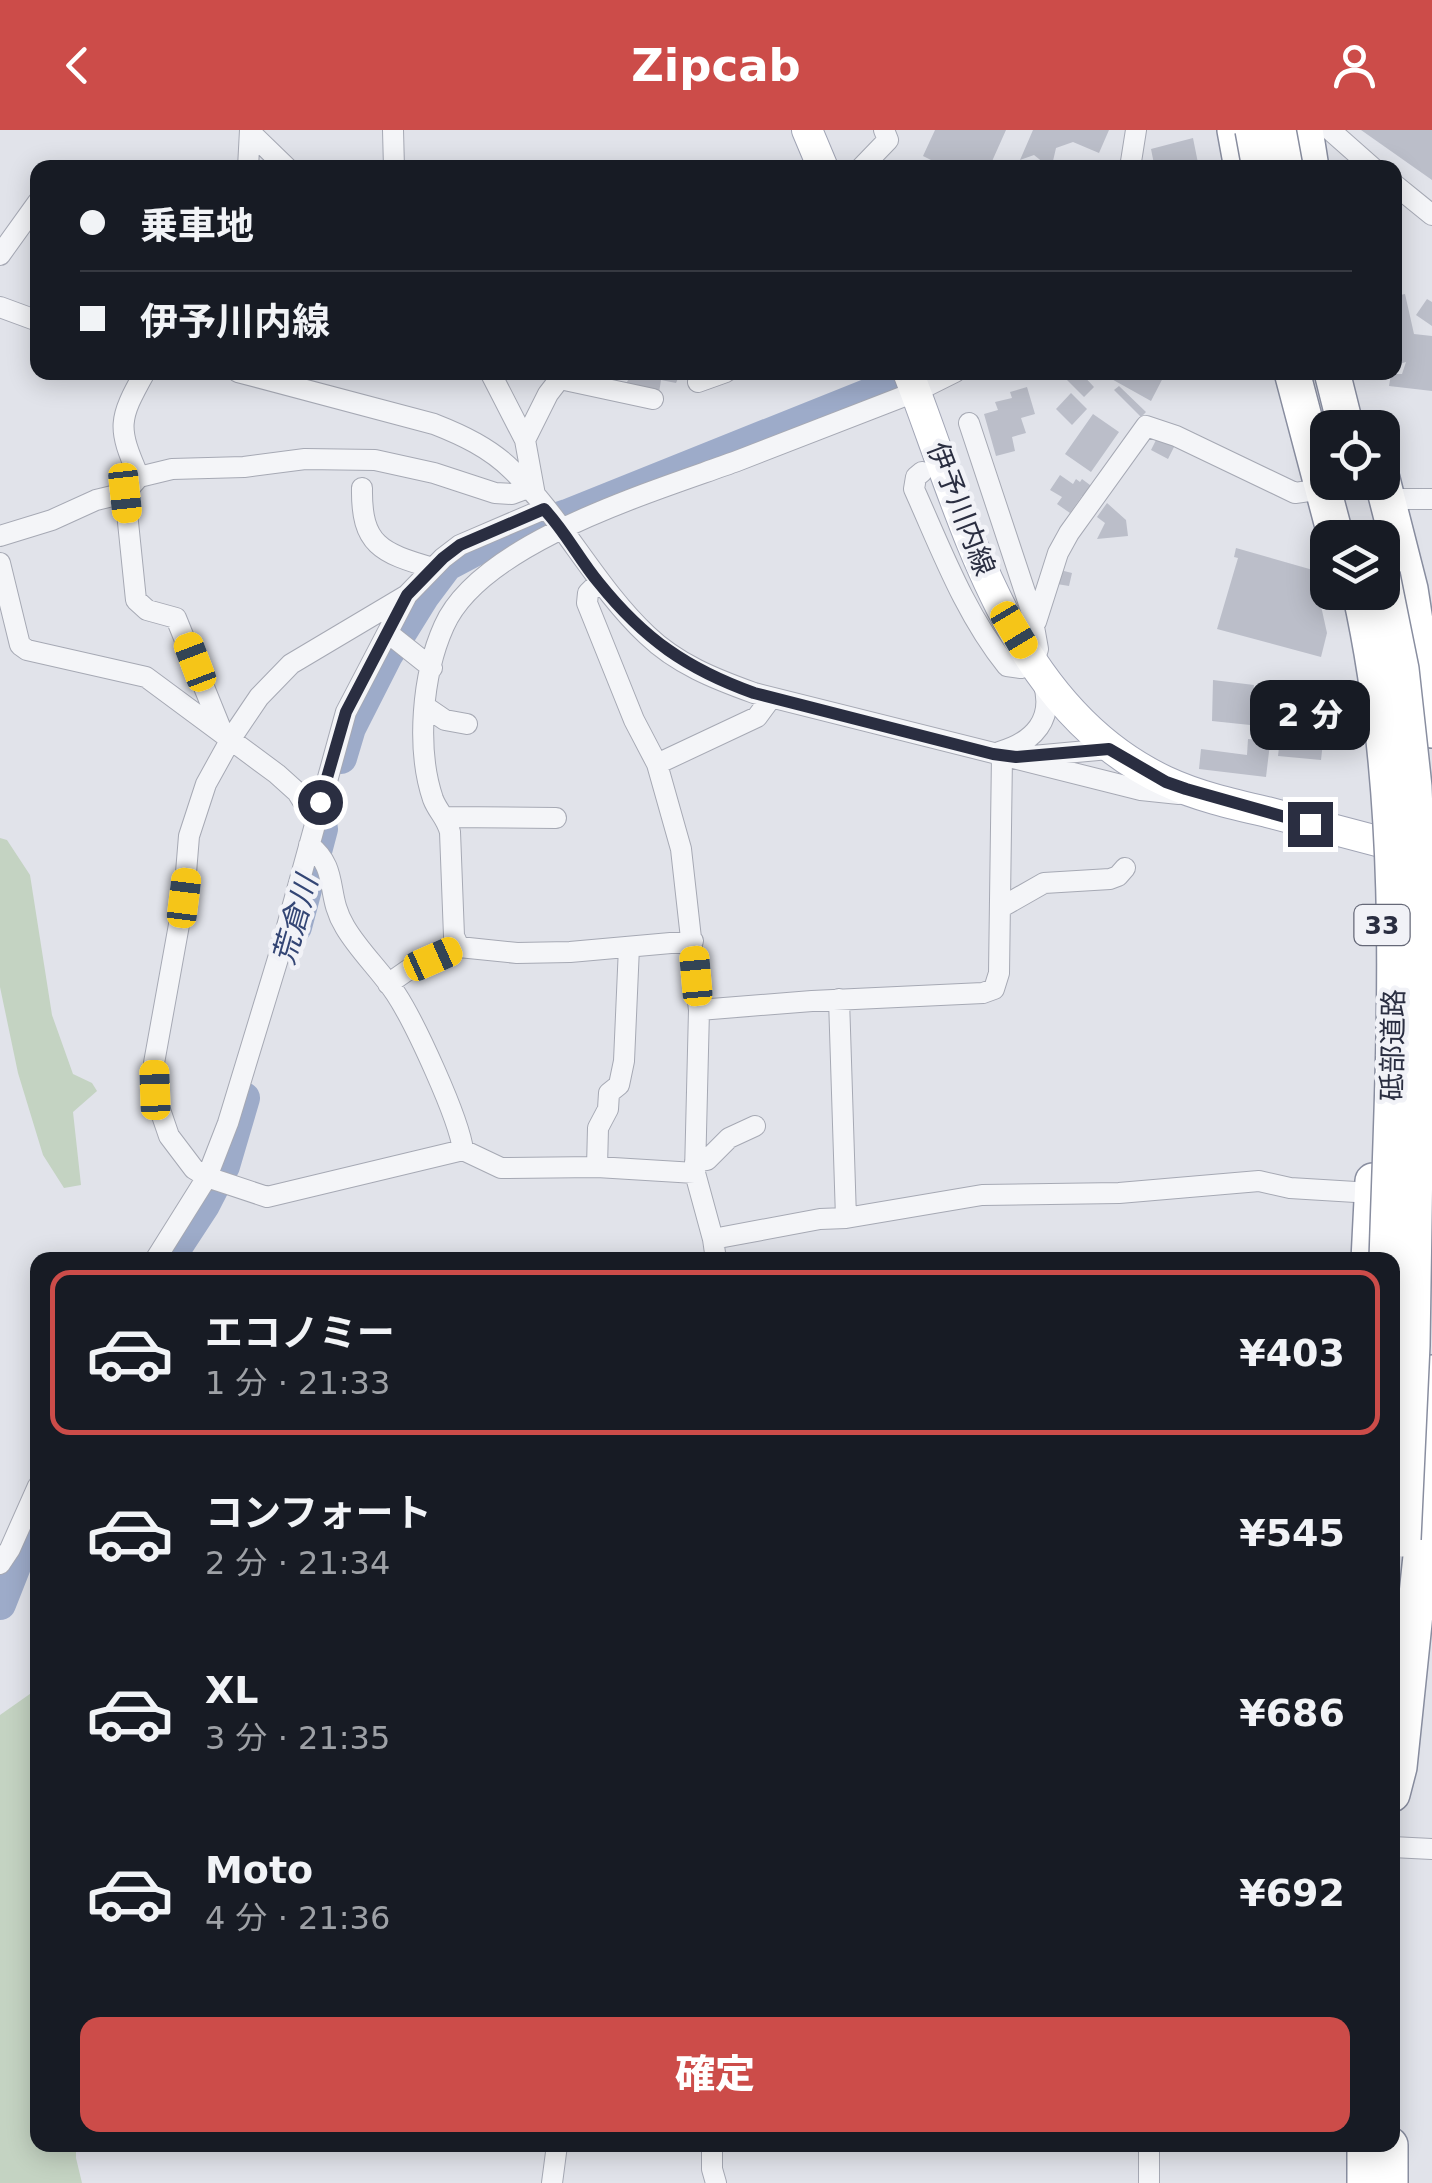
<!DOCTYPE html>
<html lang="ja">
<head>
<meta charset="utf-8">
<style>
  :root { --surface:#171b24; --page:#242831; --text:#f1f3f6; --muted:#9ea1a6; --line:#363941; --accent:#cc4c49 }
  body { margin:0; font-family:"DejaVu Sans","Noto Sans JP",sans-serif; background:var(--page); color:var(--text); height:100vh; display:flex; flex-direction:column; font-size:38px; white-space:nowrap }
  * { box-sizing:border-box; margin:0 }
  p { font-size:32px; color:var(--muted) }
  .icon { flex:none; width:55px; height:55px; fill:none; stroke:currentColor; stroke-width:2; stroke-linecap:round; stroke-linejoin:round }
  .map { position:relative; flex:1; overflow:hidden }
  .sheet { position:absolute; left:30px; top:1122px; width:1370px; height:900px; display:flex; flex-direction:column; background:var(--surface); border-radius:20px; box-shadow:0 5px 25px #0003 }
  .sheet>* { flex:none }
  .guide { position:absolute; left:30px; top:30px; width:1372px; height:220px; border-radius:20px; box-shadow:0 5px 25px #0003; display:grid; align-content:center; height:220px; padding:0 50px; background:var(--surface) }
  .fabs { position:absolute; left:1310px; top:280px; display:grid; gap:20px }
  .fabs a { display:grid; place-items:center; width:90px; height:90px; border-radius:20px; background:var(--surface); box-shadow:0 5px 25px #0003; font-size:50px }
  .end { position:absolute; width:45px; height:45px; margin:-22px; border:12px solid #2a2e41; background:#fff; box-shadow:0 0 0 5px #fff }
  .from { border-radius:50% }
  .bubble { position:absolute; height:70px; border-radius:20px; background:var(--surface); box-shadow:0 5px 25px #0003; font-size:32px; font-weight:800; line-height:70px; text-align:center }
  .car { position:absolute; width:30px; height:60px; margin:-30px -15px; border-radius:12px; box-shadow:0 0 8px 2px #0007; background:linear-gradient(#f5c518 24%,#345 0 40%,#f5c518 0 76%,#345 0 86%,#f5c518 0) }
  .guide b { display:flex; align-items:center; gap:35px; height:95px; font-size:38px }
  .guide b+b { border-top:2px solid var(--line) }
  .guide i { width:25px; height:25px; background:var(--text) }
  ul { padding:18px 0 0; list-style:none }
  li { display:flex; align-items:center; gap:30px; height:165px; margin:0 20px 15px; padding:0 30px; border:5px solid transparent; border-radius:20px }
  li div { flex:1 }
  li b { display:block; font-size:38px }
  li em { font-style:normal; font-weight:800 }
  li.on { border-color:var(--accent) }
  li>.icon { width:90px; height:90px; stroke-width:1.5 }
  .primary-button { display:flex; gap:20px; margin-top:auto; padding:20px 50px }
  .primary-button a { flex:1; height:115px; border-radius:20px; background:var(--accent); color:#fff; font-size:40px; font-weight:800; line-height:115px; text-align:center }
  header { display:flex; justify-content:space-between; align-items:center; height:130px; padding:0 50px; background:var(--accent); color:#fff; font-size:45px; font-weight:800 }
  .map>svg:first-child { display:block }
  .green { fill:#c4d3c2 }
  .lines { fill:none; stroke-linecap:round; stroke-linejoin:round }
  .river { stroke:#9dabc9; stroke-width:32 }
  .building { fill:#bbbec9 }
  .street-casing { stroke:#a6a9b4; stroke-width:22 }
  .primary-casing { stroke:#a1a5b5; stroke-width:32 }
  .highway-casing { stroke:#898ea0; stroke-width:38 }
  .street { stroke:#f4f5f8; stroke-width:20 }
  .primary { stroke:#fff; stroke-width:30 }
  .highway { stroke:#fff; stroke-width:35 }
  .highway-bridge-casing { stroke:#898ea0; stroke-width:38; stroke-linecap:butt }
  .highway-bridge { stroke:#fff; stroke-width:35 }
  .route { stroke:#2a2e41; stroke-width:12 }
  .labels { text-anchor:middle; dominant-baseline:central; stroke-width:9; stroke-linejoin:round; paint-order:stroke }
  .shield { fill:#f1f2f7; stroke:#666978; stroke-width:2.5 }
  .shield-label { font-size:25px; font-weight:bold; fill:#2a2e41 }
  .street-label { font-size:28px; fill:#2a2e41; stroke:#f1f2f7 }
  .water-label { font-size:30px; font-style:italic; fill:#344675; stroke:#f1f2f7 }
</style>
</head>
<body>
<header><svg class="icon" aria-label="back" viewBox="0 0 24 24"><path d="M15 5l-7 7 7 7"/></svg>Zipcab<svg class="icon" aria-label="person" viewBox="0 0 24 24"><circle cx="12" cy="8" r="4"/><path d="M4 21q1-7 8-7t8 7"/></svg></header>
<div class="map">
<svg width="1432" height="2053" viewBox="0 0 1432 2053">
  <rect width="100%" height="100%" fill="#e1e3ea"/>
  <path class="green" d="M 0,708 L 7,710 L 30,745 L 52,885 L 73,944 L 92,953 L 97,961 L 73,982 L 81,1055 L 64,1058 L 43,1025 L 18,943 L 0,857 Z
    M 37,1559 L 38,1793 L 34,1800 L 38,1802 L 38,2015 L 76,2015 L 76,2028 L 82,2053 L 0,2053 L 0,1585 Z"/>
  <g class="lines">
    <path class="river" d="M 341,628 L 350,598 L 387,525 L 423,467 L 447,435 L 498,408 L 567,385 L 924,242
      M 296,797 L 322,699
      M 168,1130 L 204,1075 L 224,1036 L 244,968
      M 0,1474 L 38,1378"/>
  </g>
  <path class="building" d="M 935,0 L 1006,0 L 989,38 L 947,38 L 923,26 Z
    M 1033,0 L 1109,0 L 1099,23 L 1073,12 L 1056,18 L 1053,31 L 1044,33 L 1034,25 L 1020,30 Z
    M 1361,0 L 1432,0 L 1432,50 Z
    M 1193,8 L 1199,38 L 1170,38 L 1169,31 L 1154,34 L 1151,19 Z
    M 1405,164 L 1414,204 L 1432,206 L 1432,261 L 1389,256 L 1391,244 L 1402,244 L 1406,232 L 1395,235 L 1395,166 Z
    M 1427,169 L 1432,172 L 1432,196 L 1416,185 Z
    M 589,242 L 617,242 L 610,252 Z
    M 632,242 L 681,242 L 676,253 L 661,250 L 659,263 L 625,256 Z
    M 1072,242 L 1080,242 L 1094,257 L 1084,267 L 1066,249 Z
    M 1099,242 L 1166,242 L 1151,271 Z
    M 1119,256 L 1146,282 L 1141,287 L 1114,260 Z
    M 1027,257 L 1035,284 L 1021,288 L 1026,303 L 1012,307 L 1015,321 L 996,326 L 984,284 L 998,280 L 995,272 L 1012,268 L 1010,262 Z
    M 1071,263 L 1087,279 L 1072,295 L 1056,279 Z
    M 1093,284 L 1119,302 L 1091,342 L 1065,324 Z
    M 1158,306 L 1175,315 L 1168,329 L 1151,320 Z
    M 1060,345 L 1073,354 L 1076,349 L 1080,352 L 1082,349 L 1094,358 L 1087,369 L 1082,366 L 1070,383 L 1057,374 L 1062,367 L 1050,360 Z
    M 1107,373 L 1126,390 L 1128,406 L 1097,409 L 1105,393 L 1097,387 Z
    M 1236,418 L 1313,440 L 1327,503 L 1321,527 L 1217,499 L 1238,428 L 1234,427 Z
    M 1060,440 L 1072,443 L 1069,456 L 1057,454 Z
    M 1213,550 L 1254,555 L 1250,595 L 1212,591 Z
    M 1263,595 L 1272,597 L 1266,647 L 1199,639 L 1201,619 L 1247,625 L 1248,609 L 1261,610 Z
    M 1281,599 L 1324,603 L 1321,630 L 1278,626 Z"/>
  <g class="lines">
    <g class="street-casing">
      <path id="street" d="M 393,0 L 394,38
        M 1330,0 L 1373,38
        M 250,2 L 287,38
        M 248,38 L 250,0
        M 861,38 L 888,10 L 884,0
        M 1130,38 L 1136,0
        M 1395,55 L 1432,85
        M 0,125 L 38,72
        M 0,177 L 38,191
        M 238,242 L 434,294 C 462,305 490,318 512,340 C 563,389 595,456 647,505 C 677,534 715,549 754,563 L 1141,660 L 1179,664
        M 490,242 L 525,310 L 535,365
        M 560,249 L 653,269
        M 698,252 L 726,242
        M 525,310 L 548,264 L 565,242
        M 922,342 L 916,347 L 914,359 C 941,419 965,484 1007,536 L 1021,538 L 1033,534 L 1038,519 L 1031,480 L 969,293
        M 139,347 C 117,297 118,290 145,242
        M 362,358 C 361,415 381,423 433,438
        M 125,363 L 136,470 L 147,480 L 176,488 L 221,599
        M 1388,369 L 1432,369
        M 544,379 L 460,415 L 443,428 L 407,465 L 291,534 L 259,567 L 232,607 L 206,654 L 189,706 L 184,767 L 154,933 L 157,971 L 169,1006 L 194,1039 L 207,1047 L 267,1067 L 463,1020 L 501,1038 L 597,1037 L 695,1043
        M 0,406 L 52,390 L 96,370 L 125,363 L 139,347 L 172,339 L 244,337 L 305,329 L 375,330 L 434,343 L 495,363 L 512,364 L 528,358
        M 0,433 L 20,515 L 27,520 L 146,547 L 277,644 L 297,662 L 315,691
        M 598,453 L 588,463 L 587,473 L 634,590 L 657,634 L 681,719 L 699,880 L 695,1043 L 713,1109 L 716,1130
        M 1036,492 L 1058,423 L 1069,403 L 1146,296 L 1176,306 L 1295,363 L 1323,359
        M 388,503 L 432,538
        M 426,577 L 445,590 L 467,594
        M 999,622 C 1034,612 1055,589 1043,552
        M 1033,626 L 1109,619
        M 657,634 L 757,587 L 771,568
        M 446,687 L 556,688
        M 309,715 C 340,739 325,765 345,797 C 359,821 381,841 396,864 C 415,893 459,988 463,1020
        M 1000,778 L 1044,753 L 1110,749 L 1118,746 L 1125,738
        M 459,817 L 454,806 L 450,702 C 446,687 438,682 433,669 C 416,619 422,545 444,496 C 481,412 655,361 737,331 C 797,308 856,285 915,262 L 955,242
        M 388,854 L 408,840 L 459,817 L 517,823 L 570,822 L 693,811
        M 839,869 L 846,1088
        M 699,880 L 812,871 L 983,863 L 994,859 L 999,843 L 1002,625
        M 695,1032 L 707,1030 L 729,1008 L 755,996
        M 597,1037 L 598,998 L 608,979 L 609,963 L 619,955 L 624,931 L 629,817
        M 713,1109 L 820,1089 L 846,1088 L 982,1065 L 1119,1063 L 1259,1051 L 1290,1058 L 1372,1063
        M 155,1130 L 207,1047 L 228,993 L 280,822 L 346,582 L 406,467
        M 0,1434 L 10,1419 L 38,1356
        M 1392,1717 L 1432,1719
        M 712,2015 L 712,2039 L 716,2053
        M 1149,2015 L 1149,2053
        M 552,2053 L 557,2015"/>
    </g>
    <g class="primary-casing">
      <path id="primary" d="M 807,0 L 823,38
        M 908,242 C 965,389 1009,578 1165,651 C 1197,666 1232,674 1267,682 C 1316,695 1365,708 1415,721"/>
    </g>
    <g class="highway-casing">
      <path id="highway" d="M 1235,0 L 1242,38
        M 1305,0 L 1311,38
        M 1292,242 L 1336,408
        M 1332,242 L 1346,298
        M 1382,349 L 1410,459 L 1432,600
        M 1369,1130 L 1373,1051
        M 1392,1664 L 1399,1637 L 1423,1407 L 1432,1243
        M 1365,2053 L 1365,2015
        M 1390,2053 L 1390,2015"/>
    </g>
    <use href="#street" class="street"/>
    <use href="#primary" class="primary"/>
    <use href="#highway" class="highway"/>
    <g class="highway-bridge-casing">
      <path id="highway-bridge" d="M 1253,0 L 1260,38
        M 1278,0 L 1285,38
        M 1382,445 L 1401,539 L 1414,657 L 1419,779 L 1412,1215 L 1403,1409
        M 1360,462 C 1409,681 1394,908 1387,1130"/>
    </g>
    <use href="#highway-bridge" class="highway-bridge"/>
  </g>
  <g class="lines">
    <path class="route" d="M 320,672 L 346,582 L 407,465 L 443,428 L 460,415 L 544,379 C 565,401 579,429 599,453 C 644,509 687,539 754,563 L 993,624 L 1016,627 L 1109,619 L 1166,652 L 1186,659 L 1310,694"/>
  </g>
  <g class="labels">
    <rect class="shield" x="1354.5" y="775" width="55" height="40" rx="8"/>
    <g class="shield-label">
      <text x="1382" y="795">33</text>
    </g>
    <g class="street-label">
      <text transform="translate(961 379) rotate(69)">伊予川内線</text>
      <text transform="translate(1393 915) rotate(-89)">砥部道路</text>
    </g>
    <g class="water-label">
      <text transform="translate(295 790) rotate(-74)">荒倉川</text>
    </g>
  </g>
</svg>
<div class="fabs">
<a><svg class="icon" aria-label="locate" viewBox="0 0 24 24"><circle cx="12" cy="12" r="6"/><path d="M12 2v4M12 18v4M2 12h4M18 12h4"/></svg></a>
<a><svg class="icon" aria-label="layers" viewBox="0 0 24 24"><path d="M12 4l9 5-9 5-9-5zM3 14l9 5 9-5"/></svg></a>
</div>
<i class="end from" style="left:320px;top:672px"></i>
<i class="end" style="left:1310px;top:694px"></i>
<div class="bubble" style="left:1250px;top:550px;width:120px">2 分</div>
<i class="car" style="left:125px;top:363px;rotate:174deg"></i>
<i class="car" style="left:1014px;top:500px;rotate:149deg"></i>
<i class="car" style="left:195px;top:532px;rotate:339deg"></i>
<i class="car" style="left:184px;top:768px;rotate:7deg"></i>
<i class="car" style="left:433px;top:829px;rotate:66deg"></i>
<i class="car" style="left:696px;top:846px;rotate:355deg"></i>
<i class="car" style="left:155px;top:960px;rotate:358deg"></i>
<div class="guide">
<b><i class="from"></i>乗車地</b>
<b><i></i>伊予川内線</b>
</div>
<section class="sheet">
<ul>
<li class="on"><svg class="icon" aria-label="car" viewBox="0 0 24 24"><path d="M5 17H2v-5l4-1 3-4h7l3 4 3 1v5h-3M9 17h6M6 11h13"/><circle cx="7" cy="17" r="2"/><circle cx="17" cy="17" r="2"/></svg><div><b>エコノミー</b><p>1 分 · 21:33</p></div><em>¥403</em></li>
<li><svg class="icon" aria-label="car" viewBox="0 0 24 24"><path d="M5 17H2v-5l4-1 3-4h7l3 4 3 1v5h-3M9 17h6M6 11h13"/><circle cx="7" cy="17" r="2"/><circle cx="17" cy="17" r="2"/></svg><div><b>コンフォート</b><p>2 分 · 21:34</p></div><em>¥545</em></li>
<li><svg class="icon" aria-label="car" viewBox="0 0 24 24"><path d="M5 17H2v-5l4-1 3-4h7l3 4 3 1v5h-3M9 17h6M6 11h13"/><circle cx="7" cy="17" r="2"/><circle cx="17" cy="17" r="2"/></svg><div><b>XL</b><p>3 分 · 21:35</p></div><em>¥686</em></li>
<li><svg class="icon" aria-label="car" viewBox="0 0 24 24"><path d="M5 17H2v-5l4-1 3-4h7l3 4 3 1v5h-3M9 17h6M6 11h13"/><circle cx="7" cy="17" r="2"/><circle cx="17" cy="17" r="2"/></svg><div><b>Moto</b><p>4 分 · 21:36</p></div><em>¥692</em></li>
</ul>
<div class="primary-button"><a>確定</a></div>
</section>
</div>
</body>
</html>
